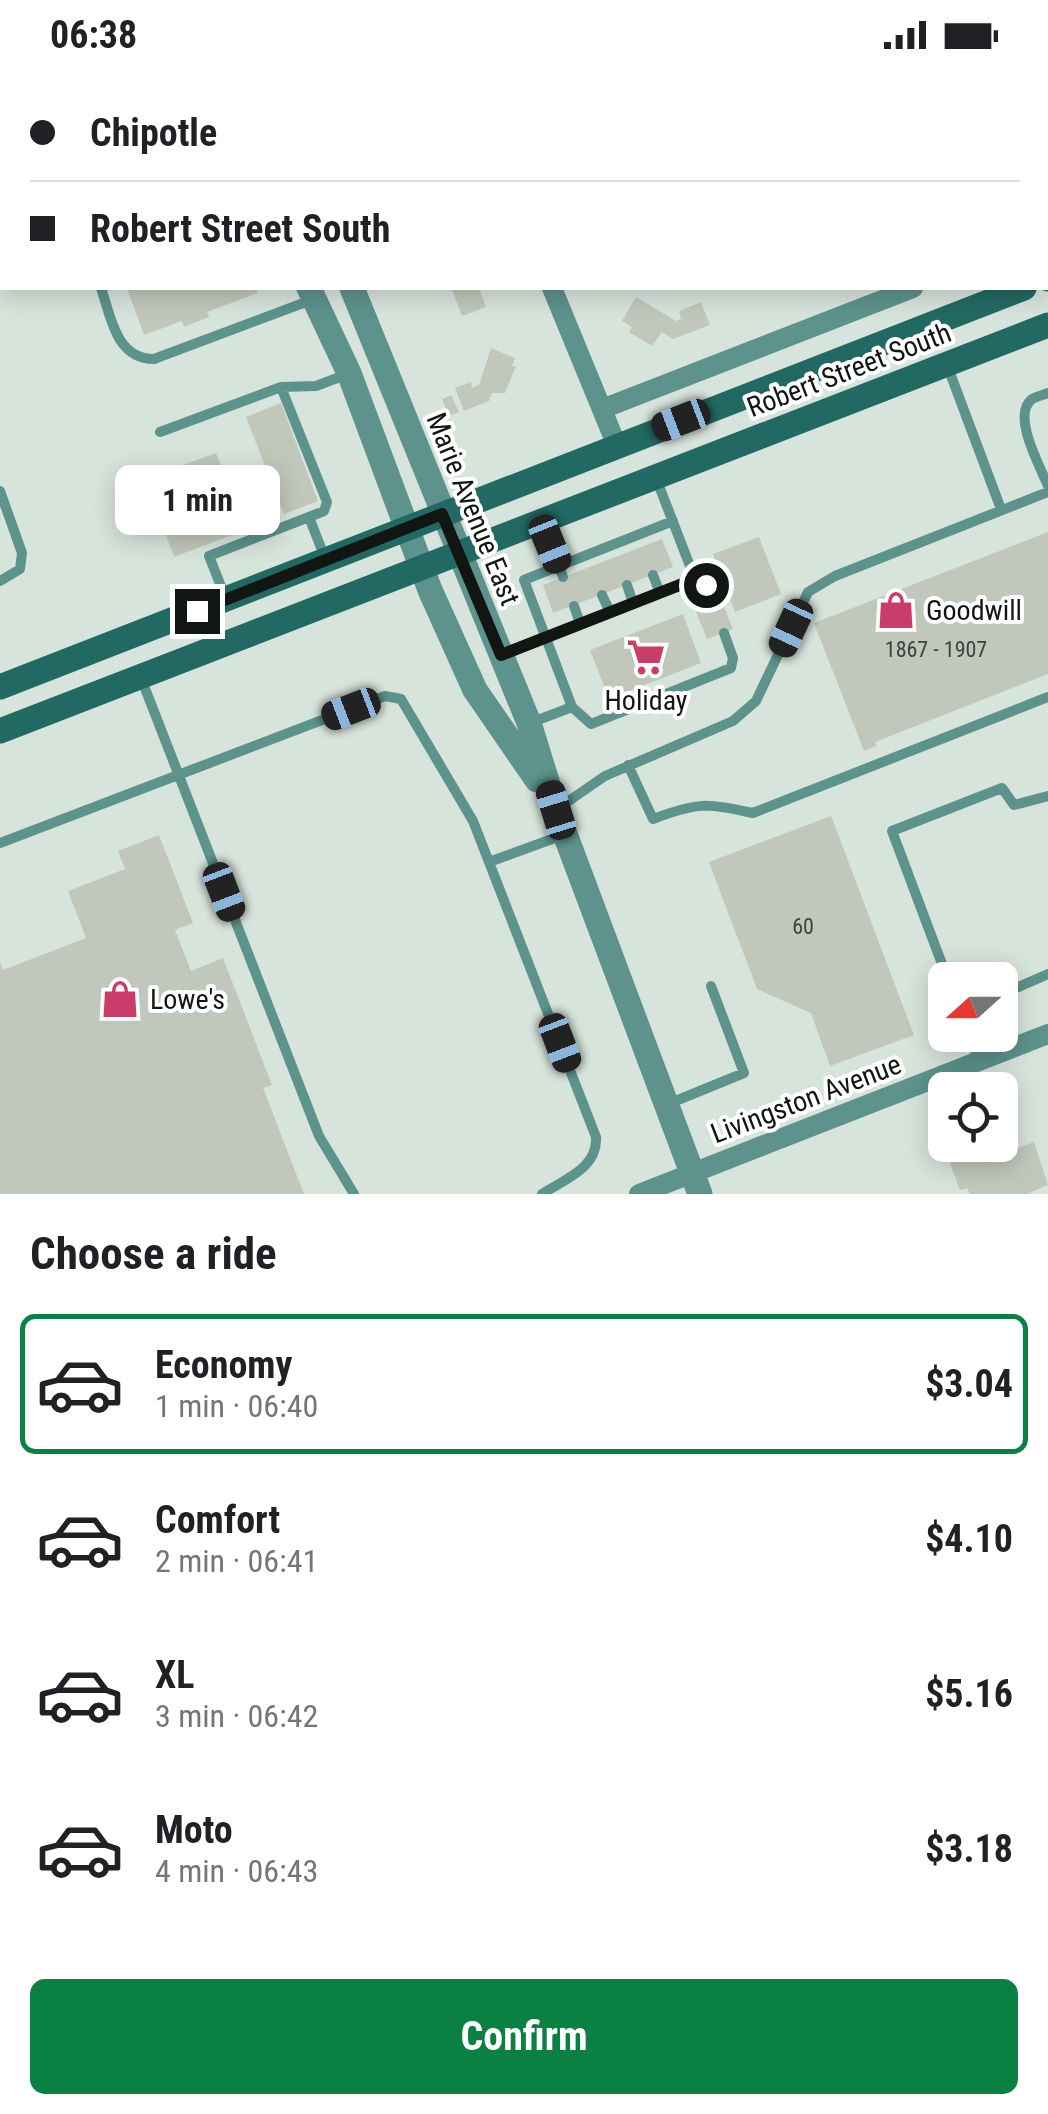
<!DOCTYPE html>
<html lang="en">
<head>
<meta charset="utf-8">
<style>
  :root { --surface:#fff; --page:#f2f2f2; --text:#202124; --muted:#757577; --line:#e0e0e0; --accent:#0b8043 }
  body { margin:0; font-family:"Roboto Condensed",sans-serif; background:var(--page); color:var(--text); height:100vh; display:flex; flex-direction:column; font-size:38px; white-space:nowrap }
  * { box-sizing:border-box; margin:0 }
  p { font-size:32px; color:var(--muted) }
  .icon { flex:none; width:55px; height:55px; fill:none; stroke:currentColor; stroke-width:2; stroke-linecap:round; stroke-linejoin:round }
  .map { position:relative; height:1124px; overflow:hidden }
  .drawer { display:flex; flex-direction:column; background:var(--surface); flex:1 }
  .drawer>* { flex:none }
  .guide { position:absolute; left:0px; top:0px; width:1050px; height:220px; box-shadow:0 5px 25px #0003; display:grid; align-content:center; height:220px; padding:0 30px; background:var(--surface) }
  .needle { width:65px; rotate:249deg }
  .tools { position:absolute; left:928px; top:892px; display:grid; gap:20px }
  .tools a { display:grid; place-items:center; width:90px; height:90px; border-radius:15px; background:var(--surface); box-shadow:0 5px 25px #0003; font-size:50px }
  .end { position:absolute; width:45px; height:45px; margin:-22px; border:12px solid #121613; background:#fff; box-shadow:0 0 0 5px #fff }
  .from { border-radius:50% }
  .bubble { position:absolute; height:70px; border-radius:15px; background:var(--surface); box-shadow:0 5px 25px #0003; font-size:32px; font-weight:700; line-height:70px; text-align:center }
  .car { position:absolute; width:30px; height:60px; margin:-30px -15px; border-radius:12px; box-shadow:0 0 8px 2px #0007; background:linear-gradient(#222 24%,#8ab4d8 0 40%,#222 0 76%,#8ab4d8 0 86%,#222 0) }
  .guide b { display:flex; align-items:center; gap:35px; height:95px; font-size:38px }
  .guide b+b { border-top:2px solid var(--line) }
  .guide i { width:25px; height:25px; background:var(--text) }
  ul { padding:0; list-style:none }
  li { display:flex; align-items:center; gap:30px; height:140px; margin:0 20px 15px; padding:0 10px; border:5px solid transparent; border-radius:15px }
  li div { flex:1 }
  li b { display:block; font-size:38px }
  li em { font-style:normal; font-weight:700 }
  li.on { border-color:var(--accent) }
  li>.icon { width:90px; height:90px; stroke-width:1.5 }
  h2 { padding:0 30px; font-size:45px; line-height:120px }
  .button { display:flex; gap:20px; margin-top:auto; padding:20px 30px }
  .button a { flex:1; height:115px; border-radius:15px; background:var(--accent); color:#fff; font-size:40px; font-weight:700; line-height:115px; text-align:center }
  .status { display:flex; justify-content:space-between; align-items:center; height:70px; padding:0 50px; background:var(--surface); direction:ltr }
  .status svg { height:28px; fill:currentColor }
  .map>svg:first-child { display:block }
  .building { fill:#c1c7ba }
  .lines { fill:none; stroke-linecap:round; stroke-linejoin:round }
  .service { stroke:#5d928d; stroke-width:10 }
  .minor { stroke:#5d928d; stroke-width:20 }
  .tertiary { stroke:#5d928d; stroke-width:25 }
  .secondary { stroke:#236963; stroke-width:25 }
  .route { stroke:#121613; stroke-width:12 }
  .labels { text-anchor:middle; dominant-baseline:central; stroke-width:8; stroke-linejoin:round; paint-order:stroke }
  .number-label { font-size:22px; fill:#3e423d }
  .street-label { font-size:28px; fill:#121613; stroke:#fff }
  .poi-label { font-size:28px; fill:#121613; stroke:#fff; text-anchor:start }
</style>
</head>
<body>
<div class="status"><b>06:38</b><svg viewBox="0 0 49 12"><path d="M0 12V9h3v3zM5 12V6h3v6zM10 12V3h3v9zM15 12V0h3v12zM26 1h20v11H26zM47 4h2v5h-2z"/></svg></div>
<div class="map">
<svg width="1048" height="1124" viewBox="0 0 1048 1124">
  <rect width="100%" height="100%" fill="#d7e4dc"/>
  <path class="building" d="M 127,218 L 256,218 L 258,223 L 207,242 L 209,247 L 184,257 L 182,251 L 144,265 Z
    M 451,218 L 479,218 L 486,237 L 462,246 Z
    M 636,227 L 676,251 L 681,249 L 679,241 L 701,232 L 710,255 L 673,269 L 662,262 L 652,276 L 629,262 L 632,257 L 622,251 Z
    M 491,278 L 515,288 L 512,296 L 516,296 L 505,323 L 492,323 L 489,331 L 464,341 L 455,318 L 471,312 L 472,318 L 479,315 Z
    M 451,325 L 459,342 L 449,346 L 442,329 Z
    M 281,333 L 318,431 L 284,444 L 246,347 Z
    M 216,383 L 230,419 L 262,424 L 258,451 L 245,449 L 248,459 L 174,487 L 145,409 Z
    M 1048,462 L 1048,604 L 875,672 L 877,676 L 864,681 L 814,553 Z
    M 759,467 L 781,524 L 735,542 L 713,484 Z
    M 662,469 L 673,497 L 553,543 L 543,515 Z
    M 714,512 L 733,559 L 707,569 L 688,522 Z
    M 683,544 L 701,593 L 609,629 L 590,580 Z
    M 831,746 L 914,965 L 830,996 L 811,943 L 757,919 L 709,792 Z
    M 159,765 L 193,853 L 175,860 L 191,901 L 223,888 L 272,1015 L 263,1018 L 304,1124 L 0,1124 L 0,892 L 3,900 L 86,868 L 68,821 L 125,799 L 118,781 Z
    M 1006,1072 L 1009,1081 L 1034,1072 L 1048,1115 L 1027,1124 L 970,1124 L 967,1118 L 960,1120 L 950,1093 Z"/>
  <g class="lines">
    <path class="service" d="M 101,218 C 111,247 116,289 154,289 L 314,229
      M 947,295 L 1001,439
      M 281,317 L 327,432 L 324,441 L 309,447 L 325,488
      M 1048,323 C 1043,325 1037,326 1032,329 C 1011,345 1040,396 1048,416
      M 160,362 L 281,317 L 316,316 L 348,304
      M 0,421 L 22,483 L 20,499 L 0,511
      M 653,505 L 660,523
      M 563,507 L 559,496 L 673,451
      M 627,515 L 633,533
      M 602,525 L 610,542
      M 226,529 L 209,486 L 309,447
      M 574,536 L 580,553
      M 502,584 L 695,509 L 656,408
      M 141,608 L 319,1066 L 354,1124
      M 572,637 L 591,654 L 731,598 L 733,588 L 724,563
      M 530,653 L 572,637 L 524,510 L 559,496 L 543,454
      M 628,695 L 653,749 C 698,732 706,733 753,743 L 1048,627
      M 557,739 L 605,706 L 733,651 L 756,631 L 808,522 L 835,506 L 1048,422
      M 0,773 L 385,626 L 401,629 L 473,751 L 596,1067 C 598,1098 565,1109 542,1124
      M 489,792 L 563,765
      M 948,910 L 892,761 L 1002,718 L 1014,735 L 1048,726
      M 1000,925 L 1048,904
      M 969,965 L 979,991
      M 668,1034 L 744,1003 L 711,916"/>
    <path class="minor" d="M 540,2 L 541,0
      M 552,218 L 617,376
      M 602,339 L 913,218
      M 639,1124 L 1048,964"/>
    <path class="tertiary" d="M 99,0 L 104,2
      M 0,5 L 2,6
      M 309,218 L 349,303 L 430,520 L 475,620 L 537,710
      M 352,218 L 529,653 L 556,740 L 700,1124"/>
    <path class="secondary" d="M 1048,209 L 1048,208
      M 0,617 L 1024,218
      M 0,661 L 1048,255"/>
  </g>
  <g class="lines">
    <path class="route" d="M 197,541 L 442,444 L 501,585 L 695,509 L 706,515"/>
  </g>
  <defs>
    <g id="shop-bare" transform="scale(3)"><path d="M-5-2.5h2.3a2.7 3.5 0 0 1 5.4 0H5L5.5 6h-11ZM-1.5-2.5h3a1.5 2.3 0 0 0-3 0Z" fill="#ca3c6a" stroke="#fff" stroke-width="2.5" paint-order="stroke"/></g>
    <g id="supermarket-bare" transform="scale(3)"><path d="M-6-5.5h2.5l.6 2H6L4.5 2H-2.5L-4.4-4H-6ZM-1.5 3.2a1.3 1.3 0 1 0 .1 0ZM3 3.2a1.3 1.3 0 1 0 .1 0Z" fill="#ca3c6a" stroke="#fff" stroke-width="2.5" paint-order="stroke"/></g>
  </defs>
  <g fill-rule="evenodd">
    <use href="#shop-bare" x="896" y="540"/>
    <use href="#supermarket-bare" x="646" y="587"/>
    <use href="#shop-bare" x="120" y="929"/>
  </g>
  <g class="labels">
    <g class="number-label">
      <text x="936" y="579">1867 - 1907</text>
      <text x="803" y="856">60</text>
    </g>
    <g class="street-label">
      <text transform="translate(849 300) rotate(-21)">Robert Street South</text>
      <text transform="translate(473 439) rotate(68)">Marie Avenue East</text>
      <text transform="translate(806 1029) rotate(-21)">Livingston Avenue</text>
    </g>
    <g class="poi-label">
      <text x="926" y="540">Goodwill</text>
      <text x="646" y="630" text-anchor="middle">Holiday</text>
      <text x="150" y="929">Lowe's</text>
    </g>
  </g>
</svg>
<div class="tools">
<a><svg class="needle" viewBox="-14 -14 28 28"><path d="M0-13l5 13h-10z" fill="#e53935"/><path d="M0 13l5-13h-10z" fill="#757577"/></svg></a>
<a><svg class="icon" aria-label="locate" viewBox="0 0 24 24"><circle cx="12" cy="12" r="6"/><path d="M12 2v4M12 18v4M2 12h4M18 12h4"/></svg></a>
</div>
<i class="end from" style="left:706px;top:515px"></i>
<i class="end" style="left:197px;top:541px"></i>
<div class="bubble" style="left:115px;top:395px;width:165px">1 min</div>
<i class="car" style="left:681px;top:350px;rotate:249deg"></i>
<i class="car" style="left:550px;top:474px;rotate:158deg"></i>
<i class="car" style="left:791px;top:558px;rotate:205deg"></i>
<i class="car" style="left:351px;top:639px;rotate:249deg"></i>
<i class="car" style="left:556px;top:740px;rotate:343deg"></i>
<i class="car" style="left:224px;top:822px;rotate:159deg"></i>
<i class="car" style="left:560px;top:973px;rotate:159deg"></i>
<div class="guide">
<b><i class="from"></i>Chipotle</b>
<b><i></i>Robert Street South</b>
</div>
</div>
<section class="drawer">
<h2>Choose a ride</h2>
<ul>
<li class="on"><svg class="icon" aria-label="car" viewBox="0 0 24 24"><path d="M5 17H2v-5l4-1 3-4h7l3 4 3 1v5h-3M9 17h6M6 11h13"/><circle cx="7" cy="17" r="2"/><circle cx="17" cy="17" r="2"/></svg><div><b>Economy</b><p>1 min · 06:40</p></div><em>$3.04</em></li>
<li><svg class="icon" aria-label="car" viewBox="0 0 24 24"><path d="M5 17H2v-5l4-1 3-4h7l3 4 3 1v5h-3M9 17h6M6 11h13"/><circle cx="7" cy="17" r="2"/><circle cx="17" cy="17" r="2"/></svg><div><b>Comfort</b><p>2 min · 06:41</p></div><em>$4.10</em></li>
<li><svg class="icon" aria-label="car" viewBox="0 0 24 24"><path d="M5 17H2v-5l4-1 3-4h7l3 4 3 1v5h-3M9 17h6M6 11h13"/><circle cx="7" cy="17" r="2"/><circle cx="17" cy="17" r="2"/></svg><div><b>XL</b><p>3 min · 06:42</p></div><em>$5.16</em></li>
<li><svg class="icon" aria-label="car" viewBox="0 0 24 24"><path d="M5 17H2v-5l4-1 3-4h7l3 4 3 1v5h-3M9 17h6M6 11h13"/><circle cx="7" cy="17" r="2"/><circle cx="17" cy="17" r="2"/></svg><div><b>Moto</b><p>4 min · 06:43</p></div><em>$3.18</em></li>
</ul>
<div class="button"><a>Confirm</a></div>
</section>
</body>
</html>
